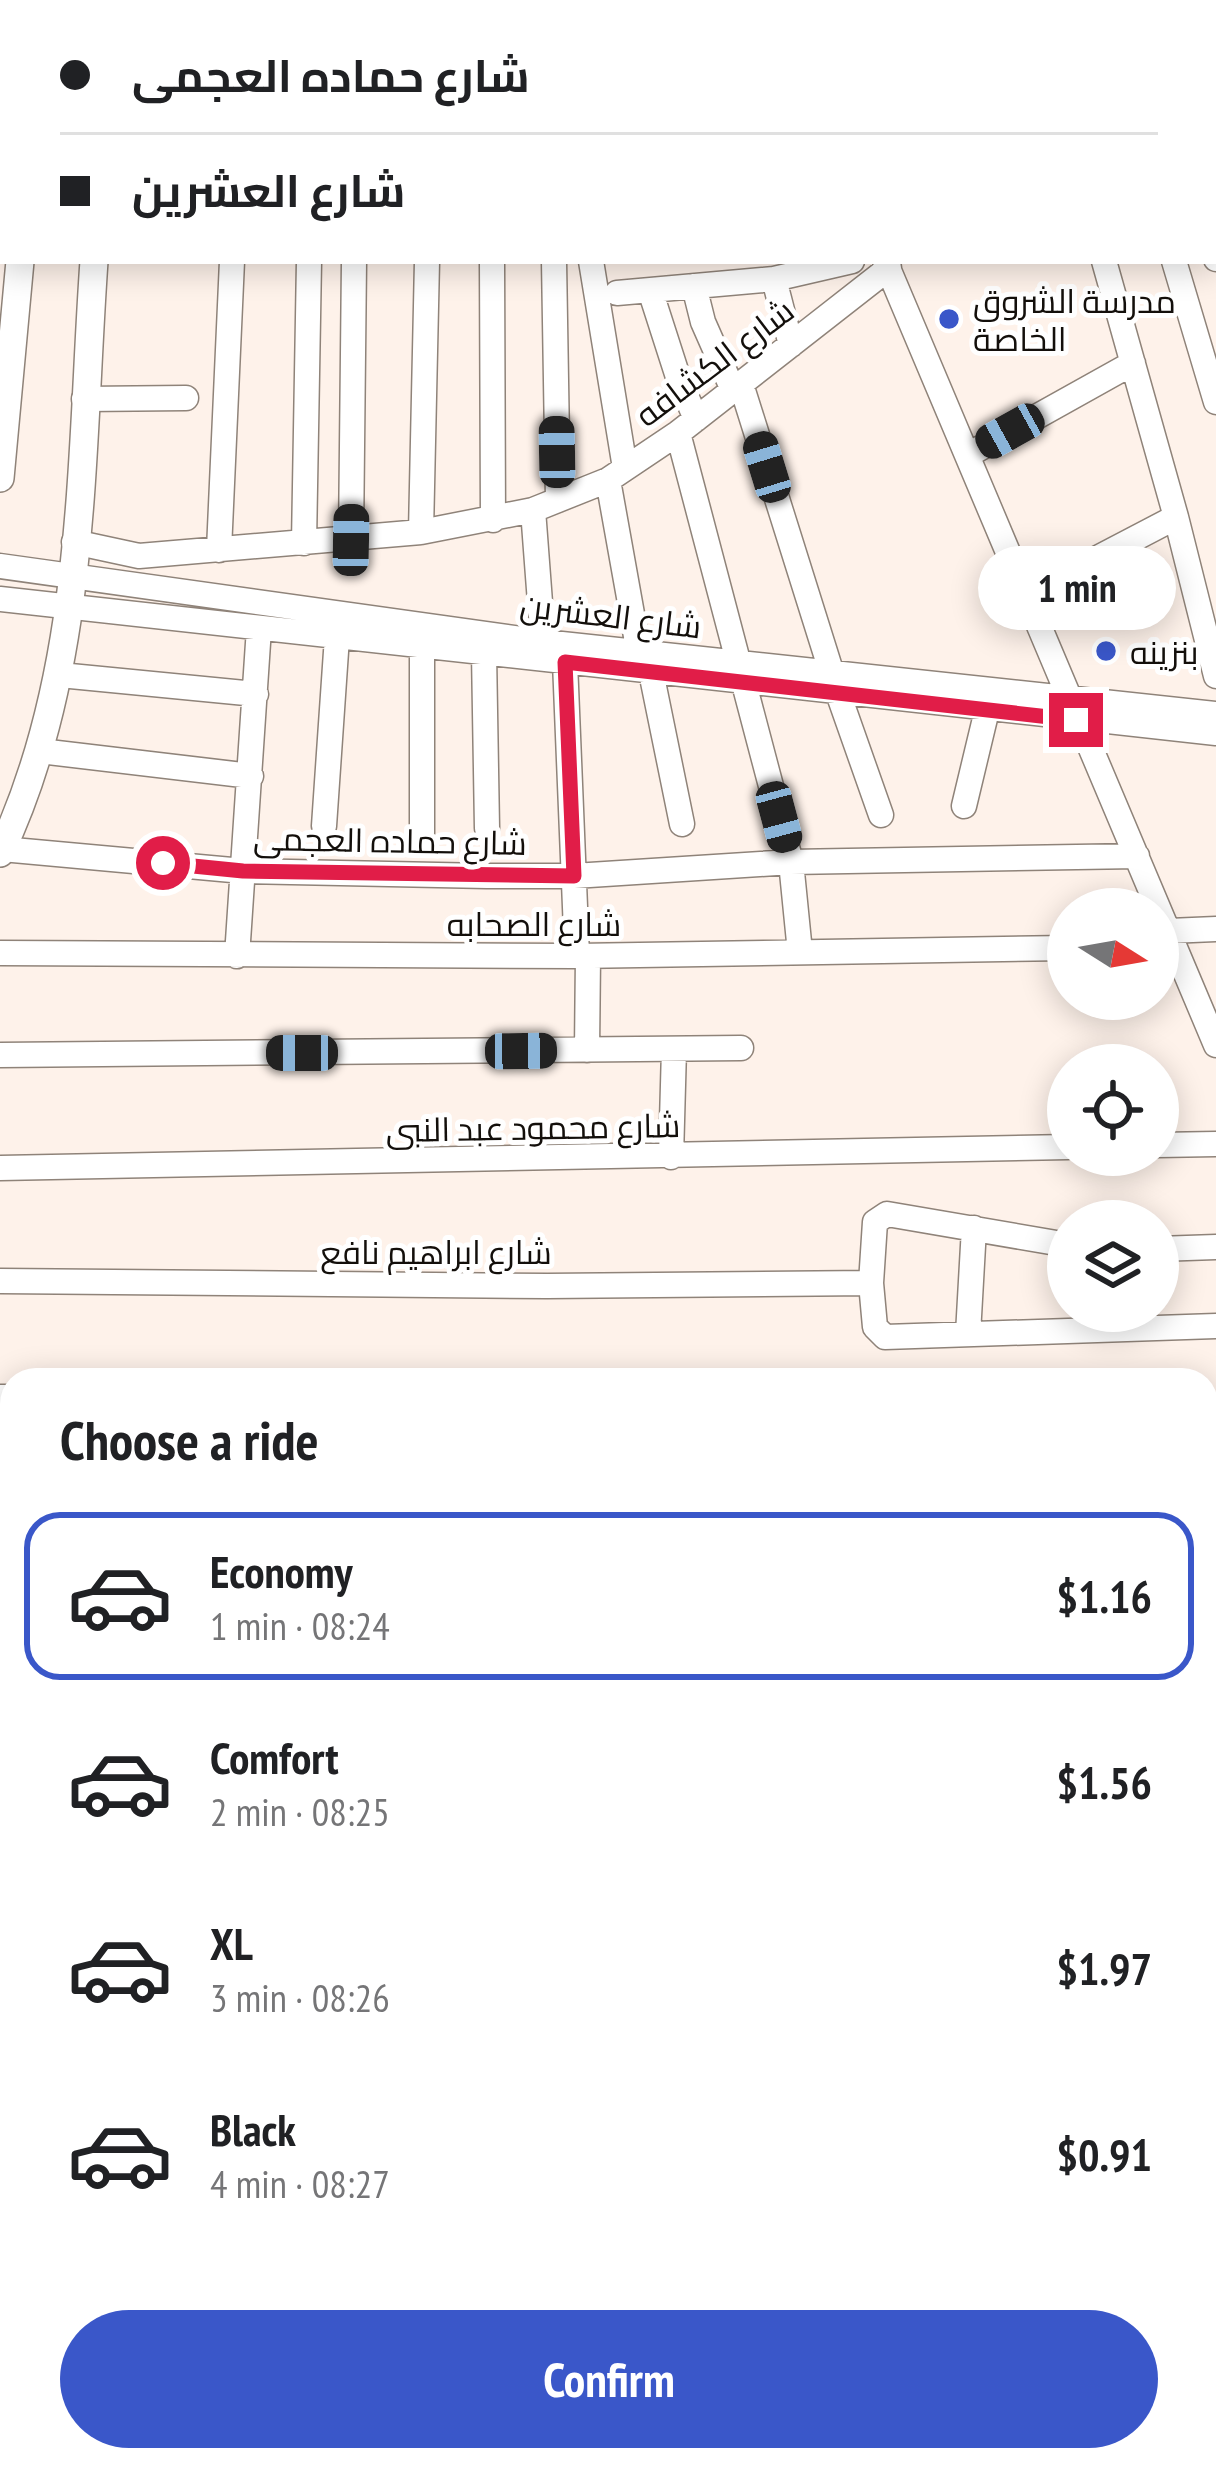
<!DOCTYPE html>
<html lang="en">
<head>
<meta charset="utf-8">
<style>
  :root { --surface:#fff; --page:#f6f6f6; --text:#202124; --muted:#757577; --line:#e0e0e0; --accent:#3a57c9 }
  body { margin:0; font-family:"PT Sans Narrow",Cairo,sans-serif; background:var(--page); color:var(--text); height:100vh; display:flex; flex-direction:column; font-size:45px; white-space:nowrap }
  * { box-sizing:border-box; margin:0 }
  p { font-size:39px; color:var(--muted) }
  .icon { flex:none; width:66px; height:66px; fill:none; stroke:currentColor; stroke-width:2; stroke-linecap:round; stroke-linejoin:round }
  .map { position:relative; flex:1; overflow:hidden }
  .details { position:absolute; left:0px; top:1368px; width:1218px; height:1104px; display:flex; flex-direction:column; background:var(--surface); border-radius:36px 36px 0 0; box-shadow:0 6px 30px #0003 }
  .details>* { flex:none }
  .banner { position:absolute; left:0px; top:0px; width:1218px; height:264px; box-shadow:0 6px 30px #0003; display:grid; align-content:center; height:264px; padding:0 60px; background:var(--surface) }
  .needle { width:78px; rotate:101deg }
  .tools { position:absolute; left:1047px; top:888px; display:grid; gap:24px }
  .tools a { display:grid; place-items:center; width:132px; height:132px; border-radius:50%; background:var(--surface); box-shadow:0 6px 30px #0003; font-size:60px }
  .end { position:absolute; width:54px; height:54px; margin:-27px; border:15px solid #e11d48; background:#fff; box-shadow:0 0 0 6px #fff }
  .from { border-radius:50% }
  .bubble { position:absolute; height:84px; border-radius:42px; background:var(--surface); box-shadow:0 6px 30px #0003; font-size:39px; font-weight:600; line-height:84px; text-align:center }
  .car { position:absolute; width:36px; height:72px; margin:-36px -18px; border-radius:15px; box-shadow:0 0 9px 3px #0007; background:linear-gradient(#222 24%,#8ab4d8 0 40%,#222 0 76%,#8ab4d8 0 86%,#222 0) }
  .banner b { display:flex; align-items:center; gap:42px; height:114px; font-size:45px }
  .banner b+b { border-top:3px solid var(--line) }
  .banner i { width:30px; height:30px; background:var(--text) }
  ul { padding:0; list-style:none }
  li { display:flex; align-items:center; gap:36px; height:168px; margin:0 24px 18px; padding:0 36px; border:6px solid transparent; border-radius:36px }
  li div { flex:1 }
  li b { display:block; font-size:45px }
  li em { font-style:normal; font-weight:600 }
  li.active { border-color:var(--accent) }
  li>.icon { width:108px; height:108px; stroke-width:1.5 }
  h2 { padding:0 60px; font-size:54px; line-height:144px }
  .primary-button { display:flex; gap:24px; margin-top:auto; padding:24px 60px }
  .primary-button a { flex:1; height:138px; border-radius:72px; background:var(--accent); color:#fff; font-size:48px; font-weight:600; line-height:138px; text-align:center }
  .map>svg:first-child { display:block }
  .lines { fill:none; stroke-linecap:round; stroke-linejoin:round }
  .minor-casing { stroke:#8f8379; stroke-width:27 }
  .tertiary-casing { stroke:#8f8379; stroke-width:30 }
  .minor { stroke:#fff; stroke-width:24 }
  .tertiary { stroke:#fff; stroke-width:27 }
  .route { stroke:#e11d48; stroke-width:15 }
  .poi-dot { fill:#3a57c9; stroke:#fff; stroke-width:4.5 }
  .labels { text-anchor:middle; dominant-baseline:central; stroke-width:10; stroke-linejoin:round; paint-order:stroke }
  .poi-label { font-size:33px; fill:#130f0b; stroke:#fff; text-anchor:start }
  .street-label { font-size:33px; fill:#130f0b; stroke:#fff }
</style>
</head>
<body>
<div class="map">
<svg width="1216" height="2472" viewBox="0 0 1216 2472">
  <rect width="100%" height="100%" fill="#fef2ea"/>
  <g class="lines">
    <g class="minor-casing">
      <path id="minor" d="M 774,0 L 775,3
        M 1098,0 L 1099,3
        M 1136,0 L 1137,3
        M 942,3 L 993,0
        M 1060,3 L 1062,0
        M 0,148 L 3,149
        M 1215,256 L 1216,259
        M 492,261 L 493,520
        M 554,261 L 558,500
        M 591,261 L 625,468
        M 885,261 L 1216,1045
        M 1104,261 L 1176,517 L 1216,676
        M 1174,261 L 1216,402
        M 774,279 L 791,345
        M 694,286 L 703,322 L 733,390
        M 650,290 L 678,377 L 696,419
        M 617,293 L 774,279 L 852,261
        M 741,384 L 838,693 L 881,815
        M 84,399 L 186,398
        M 678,433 L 791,862 L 800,952
        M 968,455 L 1133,363
        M 608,480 L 639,653
        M 533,510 L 543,642
        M 421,532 L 427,261
        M 351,540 L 354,261
        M 74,542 L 139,556 L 421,532 L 533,510 L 608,480 L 678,433 L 889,268
        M 304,543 L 309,261
        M 219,550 L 232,261
        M 0,566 L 543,642 L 1216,714
        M 1025,596 L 1176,517
        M 0,599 L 1216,733
        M 484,653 L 487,828
        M 565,662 L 577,956
        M 651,672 L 682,824
        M 60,675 L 256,694
        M 40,751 L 251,776
        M 964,806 L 987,710
        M 324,826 L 337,637
        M 422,833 L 422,646
        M 2,849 L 243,871 L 487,876 L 574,876 L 791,862 L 1137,856
        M 1169,931 L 1216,929
        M 0,953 L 577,956 L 1068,948
        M 237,956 L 259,628
        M 587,1050 L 588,956
        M 0,1055 L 741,1048
        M 1158,1145 L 1216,1144
        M 671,1157 L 674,1049
        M 0,1168 L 1068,1147
        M 1068,1245 L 887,1214 L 875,1222 L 871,1283 L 875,1327 L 885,1337 L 1216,1326
        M 1158,1249 L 1216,1247
        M 0,1281 L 547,1286 L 871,1283
        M 968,1334 L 974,1228
        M 0,1397 L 12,1397
        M 1206,1416 L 1216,1416
        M 0,1488 L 12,1488
        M 0,1580 L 12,1580
        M 0,1661 L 12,1660
        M 1206,1716 L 1216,1479
        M 1206,1742 L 1216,1743
        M 0,1774 L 12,1775
        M 1206,1814 L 1216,1815
        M 0,1835 L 12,1837
        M 0,1908 L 12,1910
        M 0,1983 L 12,1985
        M 0,2077 L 12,2079
        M 0,2166 L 12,2168
        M 0,2251 L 12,2253
        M 0,2351 L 12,2353
        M 0,2449 L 12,2451
        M 60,2460 L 125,2472
        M 494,2460 L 528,2472
        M 825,2460 L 854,2472
        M 1016,2460 L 1047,2472
        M 226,2472 L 228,2460
        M 657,2472 L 662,2460
        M 1152,2472 L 1155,2460"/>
    </g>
    <g class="tertiary-casing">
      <path id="tertiary" d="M 24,3 L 25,0
        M 108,3 L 108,0
        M 0,478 L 20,261
        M 0,853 C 87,670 80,459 94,261"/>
    </g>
    <use href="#minor" class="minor"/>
    <use href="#tertiary" class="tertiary"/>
  </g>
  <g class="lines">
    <path class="route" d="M 163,863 L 243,871 L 574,876 L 565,662 L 1076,720"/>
  </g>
  <g class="poi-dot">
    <circle cx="949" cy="319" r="12"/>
    <circle cx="1106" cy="651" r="12"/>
  </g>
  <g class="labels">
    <g class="poi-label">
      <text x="973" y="300">مدرسة الشروق<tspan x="973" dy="38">الخاصة</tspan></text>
      <text x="1130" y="651">بنزينه</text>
    </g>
    <g class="street-label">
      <text transform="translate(714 362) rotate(-37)">شارع الكشافه</text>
      <text transform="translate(611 615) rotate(7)">شارع العشرين</text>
      <text transform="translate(390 840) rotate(1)">شارع حماده العجمى</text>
      <text x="534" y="923">شارع الصحابه</text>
      <text transform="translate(533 1127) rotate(-1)">شارع محمود عبد النبى</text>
      <text x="436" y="1251">شارع ابراهيم نافع</text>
    </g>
  </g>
</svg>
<div class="tools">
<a><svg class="needle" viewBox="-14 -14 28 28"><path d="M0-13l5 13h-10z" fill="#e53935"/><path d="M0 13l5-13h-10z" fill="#757577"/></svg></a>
<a><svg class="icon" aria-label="locate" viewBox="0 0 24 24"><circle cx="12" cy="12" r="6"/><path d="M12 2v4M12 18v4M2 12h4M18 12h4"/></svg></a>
<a><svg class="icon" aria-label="layers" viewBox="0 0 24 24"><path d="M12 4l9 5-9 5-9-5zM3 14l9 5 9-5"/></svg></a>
</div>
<i class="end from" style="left:163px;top:863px"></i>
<i class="end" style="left:1076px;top:720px"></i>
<div class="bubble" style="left:978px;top:546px;width:198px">1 min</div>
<i class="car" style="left:1010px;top:431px;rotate:241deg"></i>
<i class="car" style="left:557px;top:452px;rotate:359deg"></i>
<i class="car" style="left:767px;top:467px;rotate:343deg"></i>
<i class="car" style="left:351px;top:540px;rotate:1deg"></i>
<i class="car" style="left:779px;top:817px;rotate:165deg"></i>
<i class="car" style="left:521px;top:1051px;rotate:89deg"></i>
<i class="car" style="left:302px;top:1053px;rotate:270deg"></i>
<div class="banner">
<b><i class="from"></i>شارع حماده العجمى</b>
<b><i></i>شارع العشرين</b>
</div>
<section class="details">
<h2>Choose a ride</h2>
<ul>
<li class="active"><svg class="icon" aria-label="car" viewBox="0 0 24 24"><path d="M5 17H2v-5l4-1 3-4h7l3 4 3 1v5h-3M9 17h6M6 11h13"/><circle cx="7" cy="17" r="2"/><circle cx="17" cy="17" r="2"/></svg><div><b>Economy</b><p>1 min · 08:24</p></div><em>$1.16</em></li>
<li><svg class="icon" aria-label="car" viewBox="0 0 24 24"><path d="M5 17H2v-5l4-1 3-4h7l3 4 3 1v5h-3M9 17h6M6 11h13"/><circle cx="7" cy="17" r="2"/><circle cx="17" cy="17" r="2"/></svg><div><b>Comfort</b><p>2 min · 08:25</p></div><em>$1.56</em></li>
<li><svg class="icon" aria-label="car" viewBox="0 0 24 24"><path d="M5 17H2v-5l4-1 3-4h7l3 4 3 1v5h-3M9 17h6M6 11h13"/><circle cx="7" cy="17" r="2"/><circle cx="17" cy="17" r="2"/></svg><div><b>XL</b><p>3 min · 08:26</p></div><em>$1.97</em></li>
<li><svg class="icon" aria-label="car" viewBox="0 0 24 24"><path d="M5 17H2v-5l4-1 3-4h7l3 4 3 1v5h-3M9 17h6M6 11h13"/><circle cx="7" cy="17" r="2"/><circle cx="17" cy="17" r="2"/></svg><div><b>Black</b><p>4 min · 08:27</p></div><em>$0.91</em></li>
</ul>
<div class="primary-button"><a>Confirm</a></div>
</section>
</div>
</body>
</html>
